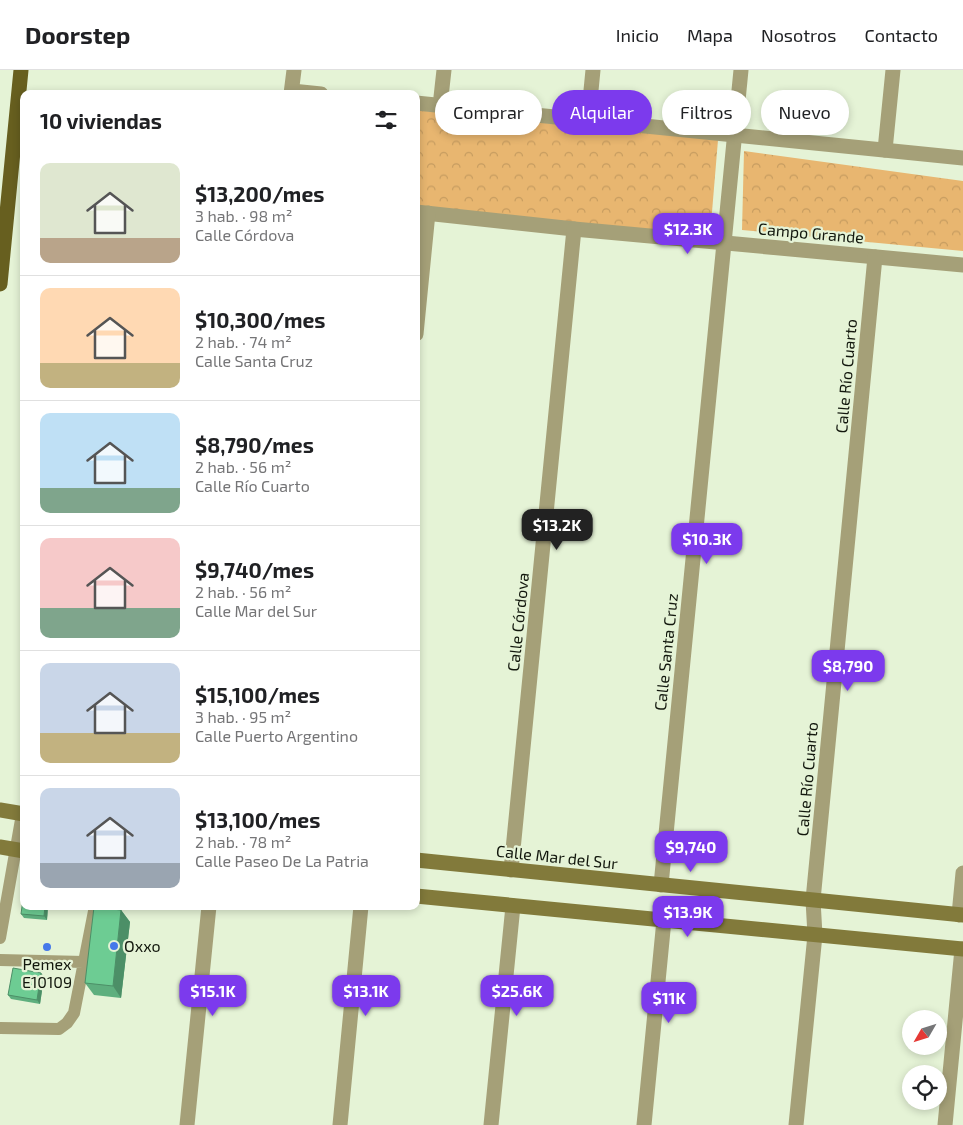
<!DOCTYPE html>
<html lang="es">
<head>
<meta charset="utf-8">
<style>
  :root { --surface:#fff; --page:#f6f6f6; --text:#202124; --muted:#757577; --line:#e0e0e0; --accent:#7c3aed }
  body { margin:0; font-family:"Exo 2",sans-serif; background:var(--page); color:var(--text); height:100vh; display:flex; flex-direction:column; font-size:19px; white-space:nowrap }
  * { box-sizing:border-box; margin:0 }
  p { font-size:16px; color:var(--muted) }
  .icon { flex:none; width:28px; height:28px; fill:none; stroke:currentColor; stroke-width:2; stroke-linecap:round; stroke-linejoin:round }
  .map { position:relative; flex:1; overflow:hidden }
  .side { position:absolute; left:20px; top:20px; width:400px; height:820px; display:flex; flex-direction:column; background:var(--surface); border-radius:10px; box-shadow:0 2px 8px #0003 }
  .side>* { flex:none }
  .guide { position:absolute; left:435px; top:20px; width:452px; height:45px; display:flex; gap:10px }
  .needle { width:32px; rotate:231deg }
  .tools { position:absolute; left:902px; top:940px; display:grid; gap:10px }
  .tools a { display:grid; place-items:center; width:45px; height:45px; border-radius:50%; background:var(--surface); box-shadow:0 2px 8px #0003; font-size:25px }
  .price { position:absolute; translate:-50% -42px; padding:0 11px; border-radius:10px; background:var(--accent); color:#fff; font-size:16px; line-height:32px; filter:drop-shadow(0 1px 2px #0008) }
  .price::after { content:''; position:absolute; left:50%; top:30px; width:15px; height:11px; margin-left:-8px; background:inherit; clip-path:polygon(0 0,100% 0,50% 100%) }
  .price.on { background:#222; color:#fff }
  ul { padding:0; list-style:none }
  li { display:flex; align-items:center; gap:15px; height:125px; padding:0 20px }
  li+li { border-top:1px solid var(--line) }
  li span { display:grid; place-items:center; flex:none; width:140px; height:100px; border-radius:10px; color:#555 }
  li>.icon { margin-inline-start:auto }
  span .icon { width:60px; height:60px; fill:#fffc; stroke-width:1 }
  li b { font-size:21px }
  h2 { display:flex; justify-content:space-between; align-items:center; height:60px; padding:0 20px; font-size:21px }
  .tag { padding:0 18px; border-radius:22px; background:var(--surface); box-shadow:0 2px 8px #0003; font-size:18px; line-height:45px }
  .tag.on { background:var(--accent); color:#fff }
  header { display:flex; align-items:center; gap:30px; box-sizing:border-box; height:70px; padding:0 25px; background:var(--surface); border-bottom:1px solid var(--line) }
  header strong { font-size:24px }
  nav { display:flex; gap:28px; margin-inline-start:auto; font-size:18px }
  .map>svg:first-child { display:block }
  .park { fill:url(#park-crowns) }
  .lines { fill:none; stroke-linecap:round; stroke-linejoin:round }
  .lane { stroke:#a5a078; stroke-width:12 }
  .street { stroke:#a5a078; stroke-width:15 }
  .secondary { stroke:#827a3b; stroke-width:15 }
  .primary { stroke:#675f1f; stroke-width:15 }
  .wall { fill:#5eaf7e }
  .shaded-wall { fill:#4c8f67 }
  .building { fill:#6dcc93; stroke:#4c8f67 }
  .poi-dot { fill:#4578ea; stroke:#e5f3d6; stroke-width:2 }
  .labels { text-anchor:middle; stroke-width:4.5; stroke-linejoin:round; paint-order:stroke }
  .street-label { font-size:16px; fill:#12170d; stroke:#e5f3d6 }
  .poi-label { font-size:16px; fill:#12170d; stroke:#e5f3d6; text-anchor:start }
</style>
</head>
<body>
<header>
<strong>Doorstep</strong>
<nav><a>Inicio</a><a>Mapa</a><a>Nosotros</a><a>Contacto</a></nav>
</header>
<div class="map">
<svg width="963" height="1055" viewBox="0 0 963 1055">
  <defs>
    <pattern id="park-crowns" width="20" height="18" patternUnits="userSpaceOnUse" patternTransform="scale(1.25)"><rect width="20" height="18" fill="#e8b670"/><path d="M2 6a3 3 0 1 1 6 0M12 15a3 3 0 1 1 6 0" fill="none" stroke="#c69c60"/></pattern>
  </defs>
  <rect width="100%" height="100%" fill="#e5f3d6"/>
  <g class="park">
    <polygon points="416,40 718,70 710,166 416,137"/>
    <polygon points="744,81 963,111 963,181 742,160"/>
  </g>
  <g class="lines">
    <g class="lane">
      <polyline points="0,868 22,744"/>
      <polyline points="0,890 84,892 74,943 67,953 59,959 0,958"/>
      <polyline points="84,892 95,836"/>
    </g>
    <g class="street">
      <polyline points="292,21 321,24"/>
      <polyline points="291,24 294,0"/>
      <polyline points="416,33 963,88"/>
      <polyline points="440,36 444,0"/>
      <polyline points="588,51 593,0"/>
      <polyline points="885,80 893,0"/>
      <polyline points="416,142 574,159 963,195"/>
      <polyline points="416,264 428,143"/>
      <polyline points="511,800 574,159"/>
      <polyline points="661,815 741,0"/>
      <polyline points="959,845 963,803"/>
      <polyline points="187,1055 209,836"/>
      <polyline points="340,1055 361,836"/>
      <polyline points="491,1055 513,836"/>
      <polyline points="644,1055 664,850"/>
      <polyline points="796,1055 815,865 813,830 875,187"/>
      <polyline points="945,1055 962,879"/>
    </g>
    <g class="secondary">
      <polyline points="0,740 24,744"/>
      <polyline points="0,777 24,781"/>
      <polyline points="416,790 963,845"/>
      <polyline points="416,826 963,879"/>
    </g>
    <polyline class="primary" points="0,214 21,0"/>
  </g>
  <g class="wall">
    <polygon points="48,836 47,850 24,848 21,844"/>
    <polygon points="121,840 130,852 121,928 94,925 85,913"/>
    <polygon points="41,903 44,907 40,934 11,929 8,925"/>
  </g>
  <g class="shaded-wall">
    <polygon points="45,836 48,836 47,850 44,846"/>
    <polygon points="121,840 130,852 121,928 113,916"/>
    <polygon points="41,903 44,907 40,934 37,930"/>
  </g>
  <g class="building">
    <polygon points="24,822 24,836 45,836 44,846 21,844"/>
    <polygon points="94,837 121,840 113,916 85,913"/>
    <polygon points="13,898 41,903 37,930 8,925"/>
  </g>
  <g class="poi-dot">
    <circle cx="114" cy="876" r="5"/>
    <circle cx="47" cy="877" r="5"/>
  </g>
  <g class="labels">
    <g class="street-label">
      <text transform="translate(811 163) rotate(5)" y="6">Campo Grande</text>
      <text transform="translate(846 306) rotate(-85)" y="6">Calle Río Cuarto</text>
      <text transform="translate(518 552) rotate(-84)" y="6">Calle Córdova</text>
      <text transform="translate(666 582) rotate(-84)" y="6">Calle Santa Cruz</text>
      <text transform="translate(807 709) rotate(-85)" y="6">Calle Río Cuarto</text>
      <text transform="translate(557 787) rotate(6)" y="6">Calle Mar del Sur</text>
    </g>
    <g class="poi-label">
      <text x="124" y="882">Oxxo</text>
      <text x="47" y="900" text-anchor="middle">Pemex<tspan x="47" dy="18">E10109</tspan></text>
    </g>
  </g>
</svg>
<div class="tools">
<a><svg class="needle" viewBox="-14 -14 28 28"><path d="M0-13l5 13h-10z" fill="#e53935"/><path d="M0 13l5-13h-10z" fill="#757577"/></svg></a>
<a><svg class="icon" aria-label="locate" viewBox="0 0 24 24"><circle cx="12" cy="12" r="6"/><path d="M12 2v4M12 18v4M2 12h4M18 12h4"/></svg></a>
</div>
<b class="price" style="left:688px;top:185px">$12.3K</b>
<b class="price on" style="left:557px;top:481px">$13.2K</b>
<b class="price" style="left:707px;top:495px">$10.3K</b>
<b class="price" style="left:848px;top:622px">$8,790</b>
<b class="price" style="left:691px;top:803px">$9,740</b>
<b class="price" style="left:688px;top:868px">$13.9K</b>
<b class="price" style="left:213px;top:947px">$15.1K</b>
<b class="price" style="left:366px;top:947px">$13.1K</b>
<b class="price" style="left:517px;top:947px">$25.6K</b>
<b class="price" style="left:669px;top:954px">$11K</b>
<div class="guide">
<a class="tag">Comprar</a>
<a class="tag on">Alquilar</a>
<a class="tag">Filtros</a>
<a class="tag">Nuevo</a>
</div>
<section class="side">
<h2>10 viviendas<svg class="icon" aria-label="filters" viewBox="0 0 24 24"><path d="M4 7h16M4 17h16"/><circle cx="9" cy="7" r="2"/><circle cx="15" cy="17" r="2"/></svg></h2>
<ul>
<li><span style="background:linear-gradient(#dfe7d0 75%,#b9a48a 0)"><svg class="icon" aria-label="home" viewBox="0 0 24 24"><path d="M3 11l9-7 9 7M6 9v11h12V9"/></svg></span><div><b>$13,200/mes</b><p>3 hab. · 98 m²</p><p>Calle Córdova</p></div></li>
<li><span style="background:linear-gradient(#ffd9b3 75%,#c2b280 0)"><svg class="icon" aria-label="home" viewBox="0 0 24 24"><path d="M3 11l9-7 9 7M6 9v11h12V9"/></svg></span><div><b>$10,300/mes</b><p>2 hab. · 74 m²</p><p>Calle Santa Cruz</p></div></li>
<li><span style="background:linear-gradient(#bfe0f5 75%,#7fa58c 0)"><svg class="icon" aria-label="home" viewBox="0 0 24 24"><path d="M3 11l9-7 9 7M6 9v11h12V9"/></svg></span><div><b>$8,790/mes</b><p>2 hab. · 56 m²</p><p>Calle Río Cuarto</p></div></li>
<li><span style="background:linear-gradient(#f6c9c9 70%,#7fa58c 0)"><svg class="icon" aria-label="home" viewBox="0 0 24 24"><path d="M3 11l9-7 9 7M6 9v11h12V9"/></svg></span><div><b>$9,740/mes</b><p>2 hab. · 56 m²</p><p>Calle Mar del Sur</p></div></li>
<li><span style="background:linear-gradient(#c9d6e8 70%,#c2b280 0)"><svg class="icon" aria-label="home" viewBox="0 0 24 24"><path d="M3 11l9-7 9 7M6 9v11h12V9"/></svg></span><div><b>$15,100/mes</b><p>3 hab. · 95 m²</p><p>Calle Puerto Argentino</p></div></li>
<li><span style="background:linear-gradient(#c9d6e8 75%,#9aa5b1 0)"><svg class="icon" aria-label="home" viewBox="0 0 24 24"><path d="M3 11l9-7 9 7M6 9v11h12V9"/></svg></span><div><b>$13,100/mes</b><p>2 hab. · 78 m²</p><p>Calle Paseo De La Patria</p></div></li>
</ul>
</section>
</div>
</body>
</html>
